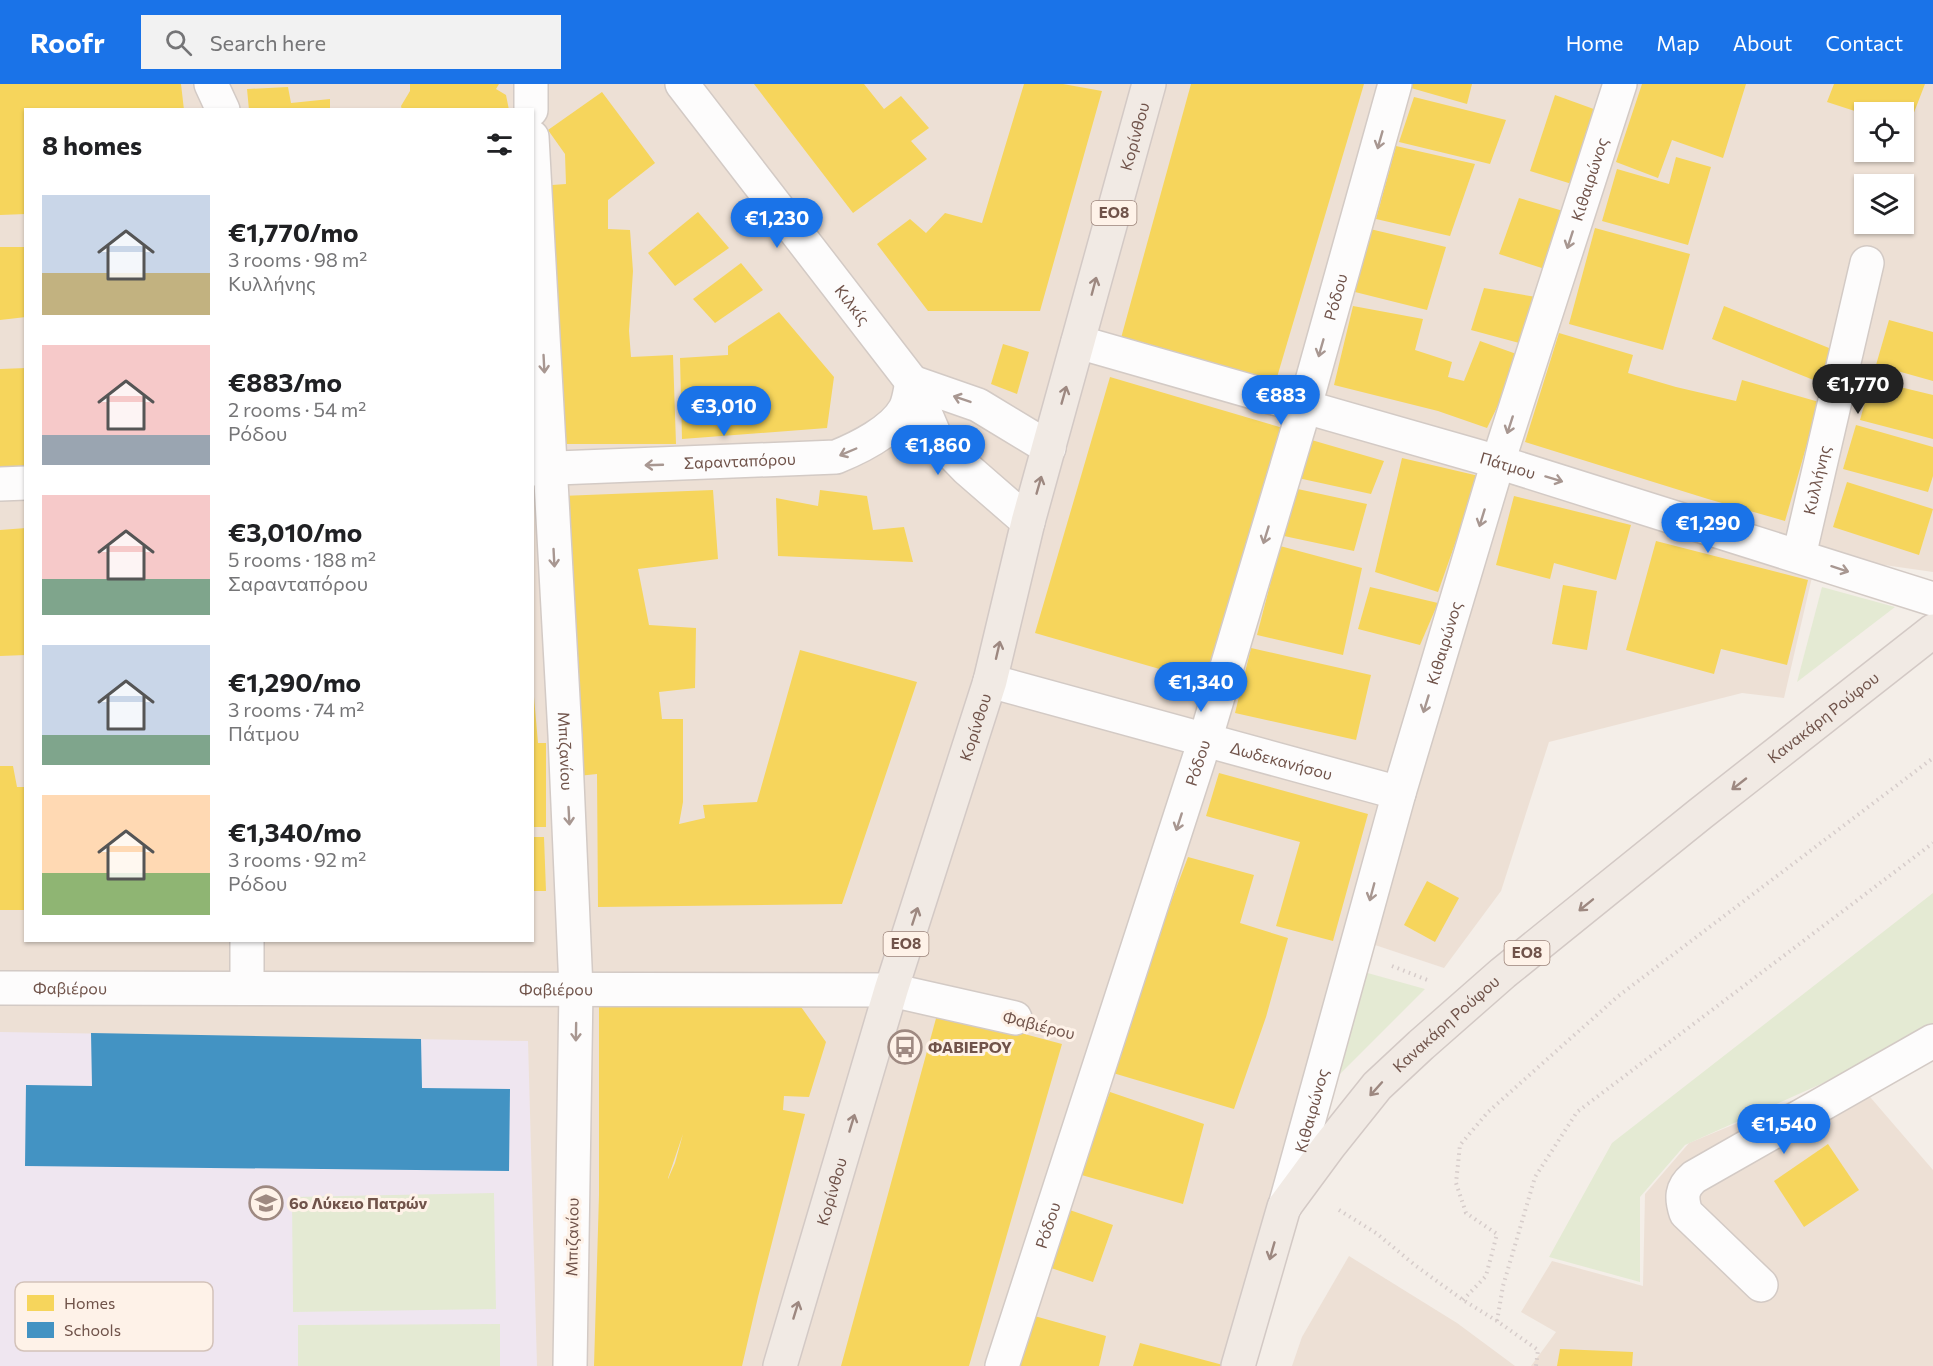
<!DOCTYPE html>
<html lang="en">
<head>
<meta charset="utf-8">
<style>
  :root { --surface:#fff; --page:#f2f2f2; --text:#202124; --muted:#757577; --accent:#1a73e8 }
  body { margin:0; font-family:Commissioner,sans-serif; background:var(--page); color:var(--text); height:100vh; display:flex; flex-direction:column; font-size:22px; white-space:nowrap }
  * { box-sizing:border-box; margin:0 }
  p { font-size:20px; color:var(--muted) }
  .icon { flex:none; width:33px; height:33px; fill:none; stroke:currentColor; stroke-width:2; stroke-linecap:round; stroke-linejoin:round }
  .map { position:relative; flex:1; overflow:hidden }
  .panel { position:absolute; left:24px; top:24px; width:510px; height:834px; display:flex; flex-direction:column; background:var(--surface); border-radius:0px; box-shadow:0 2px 4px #0004 }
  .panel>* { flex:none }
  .controls { position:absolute; left:1854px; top:18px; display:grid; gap:12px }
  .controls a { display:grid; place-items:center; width:60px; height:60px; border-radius:0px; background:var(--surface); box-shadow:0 2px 4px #0004; font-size:30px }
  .price { position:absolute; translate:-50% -51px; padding:0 14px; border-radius:21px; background:var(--accent); color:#fff; font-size:20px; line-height:39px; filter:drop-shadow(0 2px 3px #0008) }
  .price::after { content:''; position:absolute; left:50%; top:36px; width:18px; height:14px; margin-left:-9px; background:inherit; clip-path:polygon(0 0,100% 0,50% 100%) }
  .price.selected { background:#222; color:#fff }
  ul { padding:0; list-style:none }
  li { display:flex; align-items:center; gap:18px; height:150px; padding:0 18px }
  li span { display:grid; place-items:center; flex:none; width:168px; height:120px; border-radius:0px; color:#555 }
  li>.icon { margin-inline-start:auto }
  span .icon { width:72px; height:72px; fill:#fffc; stroke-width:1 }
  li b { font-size:26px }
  h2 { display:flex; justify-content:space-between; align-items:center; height:72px; padding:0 18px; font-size:26px }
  header { display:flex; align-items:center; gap:36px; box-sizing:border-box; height:84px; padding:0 30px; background:var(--accent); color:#fff }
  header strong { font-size:28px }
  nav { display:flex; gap:33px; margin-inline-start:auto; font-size:21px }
  .search { width:420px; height:54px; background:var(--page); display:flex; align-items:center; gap:15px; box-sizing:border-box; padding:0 21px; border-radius:0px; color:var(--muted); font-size:22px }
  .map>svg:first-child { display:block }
  .residential { fill:#ede0d5; fill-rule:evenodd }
  .education { fill:#efe6f0 }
  .green { fill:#e4ead3 }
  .homes { fill:#f6d55c; fill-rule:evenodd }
  .schools { fill:#4393c3 }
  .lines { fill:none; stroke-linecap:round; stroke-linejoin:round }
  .minor-casing { stroke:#d3cac5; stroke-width:36 }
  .major-casing { stroke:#d3c9c5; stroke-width:36 }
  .path { stroke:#d6ccca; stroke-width:4; stroke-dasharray:1.5 4.5; stroke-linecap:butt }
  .minor { stroke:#fdfcfc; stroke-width:33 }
  .major { stroke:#f1eae4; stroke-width:33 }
  .oneway { stroke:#a89791 }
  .oneway2 { stroke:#9d8880 }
  .labels { text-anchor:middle; stroke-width:6; stroke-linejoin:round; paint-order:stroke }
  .shield { fill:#fef2e8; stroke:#9b8379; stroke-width:1.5 }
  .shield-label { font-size:15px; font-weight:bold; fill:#70534a }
  .street-label { font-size:16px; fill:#70534a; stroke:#fef2e8 }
  .poi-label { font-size:16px; font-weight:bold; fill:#70534a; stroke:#fef2e8; text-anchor:start }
  .key { fill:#fef2e8; stroke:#d3c2b9; stroke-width:1.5 }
  .key-label { font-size:16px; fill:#70534a }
</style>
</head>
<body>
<header>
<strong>Roofr</strong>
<div class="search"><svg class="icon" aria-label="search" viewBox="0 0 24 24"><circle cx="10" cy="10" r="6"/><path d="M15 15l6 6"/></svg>Search here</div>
<nav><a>Home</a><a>Map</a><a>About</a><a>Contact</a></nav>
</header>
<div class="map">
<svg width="1933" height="1282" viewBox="0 0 1933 1282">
  <rect width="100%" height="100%" fill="#f4eee8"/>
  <g class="residential">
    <path d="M0,0H1933V488L1877,480L1819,463L1784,614L1742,609L1549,658L1501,807L1444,884L1348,852L1225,1282H0ZM26,26H532V856H26ZM1864,28H1904V68H1864ZM1864,100H1904V140H1864Z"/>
    <polygon points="1852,992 1933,1086 1933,1282 1531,1282 1556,1248 1521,1228 1552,1177 1643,1202 1645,1110 1689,1059"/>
    <polygon points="1349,1172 1457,1239 1515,1282 1292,1282 1302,1253"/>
  </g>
  <polygon class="education" points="0,948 528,957 537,1282 0,1282"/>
  <g class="green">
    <polygon points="1822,503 1895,523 1797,598"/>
    <polygon points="1933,809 1933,940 1870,978 1685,1061 1640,1113 1640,1198 1549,1173 1612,1059"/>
    <polygon points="1364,888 1425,905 1337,993"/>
    <polygon points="494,1109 496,1225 293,1228 292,1113"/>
    <polygon points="500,1240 500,1282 298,1282 298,1241"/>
  </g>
  <g class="homes">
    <polygon points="0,0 181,0 184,26 26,26 26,130 0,131"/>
    <polygon points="410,0 499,0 496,5 506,11 509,26 402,26 401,22 410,7"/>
    <polygon points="754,0 864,0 884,25 901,12 929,44 911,57 927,75 853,129"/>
    <polygon points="1024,0 1063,0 1102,7 1040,227 928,227 877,160 910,135 926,149 945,129 982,139"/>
    <polygon points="1191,0 1364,0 1275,300 1121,254"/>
    <polygon points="1412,0 1472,0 1467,20 1411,4"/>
    <polygon points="1642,0 1746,0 1723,74 1672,56 1658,94 1616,78"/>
    <polygon points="1834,0 1925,0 1908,44 1904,43 1904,28 1864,28 1864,30 1827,18"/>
    <polygon points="288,3 291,19 330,15 330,26 249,26 247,5"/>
    <polygon points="602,8 655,79 608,116 608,145 630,146 633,187 629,247 631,273 673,271 676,360 559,360 552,101 566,100 565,70 548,46"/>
    <polygon points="1555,11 1602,28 1575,101 1530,87"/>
    <polygon points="1414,13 1506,36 1490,80 1399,58"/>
    <polygon points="1396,62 1475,80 1450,152 1376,135"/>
    <polygon points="1676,73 1711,83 1688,161 1602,137 1617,85 1669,100"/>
    <polygon points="1519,114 1570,129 1548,186 1499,170"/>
    <polygon points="698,128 729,164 675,202 648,169"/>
    <polygon points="1595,144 1690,170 1663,266 1569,240"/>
    <polygon points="1370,145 1446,163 1427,226 1355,208"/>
    <polygon points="0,163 26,163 26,233 0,236"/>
    <polygon points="741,179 763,206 715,239 693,215"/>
    <polygon points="1484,204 1542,214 1523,260 1471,246"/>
    <polygon points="1353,222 1423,235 1415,266 1452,278 1448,293 1464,297 1480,257 1522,272 1487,344 1438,327 1334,301"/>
    <polygon points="1724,222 1834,266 1821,299 1712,255"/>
    <polygon points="779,228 834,293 827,344 682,355 680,274 728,271 728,262"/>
    <polygon points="1889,236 1933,248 1933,297 1876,281"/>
    <polygon points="1559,249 1633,271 1628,289 1676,303 1736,317 1742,296 1819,318 1785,437 1708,415 1525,358"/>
    <polygon points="1003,260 1029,268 1017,310 991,300"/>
    <polygon points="26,284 26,382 0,383 0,285"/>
    <polygon points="1110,293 1283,344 1208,599 1035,549"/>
    <polygon points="1871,296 1933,311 1933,355 1860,336"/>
    <polygon points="1856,341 1933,363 1933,392 1928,408 1843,385"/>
    <polygon points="1308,355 1384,377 1371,410 1298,394"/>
    <polygon points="1402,374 1479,392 1438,508 1375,488"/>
    <polygon points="1847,398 1933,425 1919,471 1833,443"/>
    <polygon points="1293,404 1367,420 1354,467 1284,452"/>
    <polygon points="713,406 718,475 638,485 649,541 696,544 695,604 659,608 662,635 683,635 683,718 679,740 705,734 703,721 757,718 800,566 917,598 842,820 598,823 597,690 578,692 561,412"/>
    <polygon points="820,406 867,412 873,446 904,443 913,478 778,472 776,414 818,422"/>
    <polygon points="1514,412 1631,441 1616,496 1554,479 1550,495 1496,481"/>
    <polygon points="26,444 26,571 0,572 0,446"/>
    <polygon points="1656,457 1808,496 1787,581 1721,565 1714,590 1626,566"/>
    <polygon points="1280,462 1362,484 1343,571 1257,551"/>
    <polygon points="1563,501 1597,507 1587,566 1552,560"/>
    <polygon points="1370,503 1438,519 1420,561 1358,545"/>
    <polygon points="1251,564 1371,591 1356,656 1235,629"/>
    <polygon points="532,613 534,613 538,659 546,659 546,743 532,743"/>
    <polygon points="0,682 13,682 17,703 26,703 26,826 0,826"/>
    <polygon points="1219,689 1368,730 1333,857 1276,842 1300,758 1206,732"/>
    <polygon points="532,753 544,753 546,807 532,807"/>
    <polygon points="1188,773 1254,791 1240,839 1288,854 1266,933 1234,1025 1113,989 1139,902"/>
    <polygon points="1427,797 1459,814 1435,858 1404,841"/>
    <path d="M599,918L799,920L826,958L809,1013L784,1012L783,1026L805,1030L758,1213L742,1282H594L599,1111ZM683,1050L675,1079L668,1095V1094Z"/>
    <polygon points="938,927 1062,960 969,1282 841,1282"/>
    <polygon points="1110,1008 1204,1040 1183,1120 1078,1090"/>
    <polygon points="1828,1060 1859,1106 1804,1143 1774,1097"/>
    <polygon points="1064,1124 1113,1141 1093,1198 1048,1183"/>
    <polygon points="1031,1231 1106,1252 1099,1282 1014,1282"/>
    <polygon points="1140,1259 1223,1281 1223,1282 1133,1282"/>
    <polygon points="1560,1265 1633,1268 1632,1282 1557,1282"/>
  </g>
  <polygon class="schools" points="91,949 421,955 422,1004 510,1005 509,1087 25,1082 26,1001 92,1002"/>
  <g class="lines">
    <defs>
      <g id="minor">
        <polyline points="211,0 223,26"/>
        <path id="s1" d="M682,0L912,298L935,352L967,385L1028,438"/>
        <polyline points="531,26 531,0"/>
        <path id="s2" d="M532,53L565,651L576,905L570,1282"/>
        <path id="s3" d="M1078,258L1498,378L1933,515"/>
        <polyline points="912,298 978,321 1049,364"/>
        <path id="s4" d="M532,385L836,373C858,364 893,347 905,325C909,318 910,307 912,298"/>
        <polyline points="0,400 26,399"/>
        <path id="s5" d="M1799,472L1867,179"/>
        <path id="s6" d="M990,597L1399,709"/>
        <polyline points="247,856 247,904"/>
        <path id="s7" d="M0,904L891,906L1015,934"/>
        <path id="s8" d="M1285,1122L1399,709L1498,378L1620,0"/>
        <path d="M1761,1201L1686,1129C1681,1114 1681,1104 1694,1093L1933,957"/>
        <path id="s9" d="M1002,1282L1205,656L1305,322L1395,0"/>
      </g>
      <g id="major">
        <path id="s10" d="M780,1282L891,906L990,597L1028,438L1149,0"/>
        <path id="s11" d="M1238,1282L1284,1123L1329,1062L1377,1002L1421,961L1503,889L1700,730L1933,547"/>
      </g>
    </defs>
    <use href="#minor" class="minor-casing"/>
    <use href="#major" class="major-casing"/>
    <g class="path">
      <polyline points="1392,882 1430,897"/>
      <polyline points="1339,1126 1376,1149 1416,1182 1463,1216 1497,1237 1538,1266 1536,1282"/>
      <polyline points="1463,1216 1486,1192 1497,1150 1466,1129 1456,1099 1460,1061 1488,1028 1617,913 1933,674"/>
      <polyline points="1497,1237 1503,1202 1535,1093 1577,1028 1933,759"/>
    </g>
    <use href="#minor" class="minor"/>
    <use href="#major" class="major"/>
  </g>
  <defs><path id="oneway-shaft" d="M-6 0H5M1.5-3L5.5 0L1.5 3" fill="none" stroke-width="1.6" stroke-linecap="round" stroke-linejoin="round" transform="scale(1.5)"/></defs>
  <g class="oneway">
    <use href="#oneway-shaft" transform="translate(1380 56) rotate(106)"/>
    <use href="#oneway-shaft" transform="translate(1570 156) rotate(108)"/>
    <use href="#oneway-shaft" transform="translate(1321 264) rotate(106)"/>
    <use href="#oneway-shaft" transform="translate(544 280) rotate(87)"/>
    <use href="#oneway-shaft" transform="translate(962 315) rotate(-161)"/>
    <use href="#oneway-shaft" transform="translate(1510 341) rotate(108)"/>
    <use href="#oneway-shaft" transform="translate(848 368) rotate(157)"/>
    <use href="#oneway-shaft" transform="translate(654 381) rotate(178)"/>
    <use href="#oneway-shaft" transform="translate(1554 395) rotate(17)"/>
    <use href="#oneway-shaft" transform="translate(1482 434) rotate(107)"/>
    <use href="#oneway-shaft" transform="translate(1266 451) rotate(107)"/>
    <use href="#oneway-shaft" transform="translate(554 474) rotate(87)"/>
    <use href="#oneway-shaft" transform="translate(1840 485) rotate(18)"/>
    <use href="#oneway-shaft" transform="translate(1426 620) rotate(107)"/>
    <use href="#oneway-shaft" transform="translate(569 732) rotate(87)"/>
    <use href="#oneway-shaft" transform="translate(1179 738) rotate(108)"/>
    <use href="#oneway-shaft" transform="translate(1372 808) rotate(105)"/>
    <use href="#oneway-shaft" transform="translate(576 948) rotate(91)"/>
  </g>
  <g class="oneway2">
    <use href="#oneway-shaft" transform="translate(1094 202) rotate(-75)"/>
    <use href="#oneway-shaft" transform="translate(1064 311) rotate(-74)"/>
    <use href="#oneway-shaft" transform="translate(1039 401) rotate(-74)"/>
    <use href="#oneway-shaft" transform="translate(998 566) rotate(-77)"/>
    <use href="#oneway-shaft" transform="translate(1739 700) rotate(142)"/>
    <use href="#oneway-shaft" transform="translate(1586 821) rotate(141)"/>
    <use href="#oneway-shaft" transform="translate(915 832) rotate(-72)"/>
    <use href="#oneway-shaft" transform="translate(1376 1005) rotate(132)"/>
    <use href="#oneway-shaft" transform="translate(852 1039) rotate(-73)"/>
    <use href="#oneway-shaft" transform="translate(1272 1167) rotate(106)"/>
    <use href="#oneway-shaft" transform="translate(796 1226) rotate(-73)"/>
  </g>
  <defs>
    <symbol id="bus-ring" viewBox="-11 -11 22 22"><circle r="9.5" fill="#fef2e8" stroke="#9e8981" stroke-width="1.5"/><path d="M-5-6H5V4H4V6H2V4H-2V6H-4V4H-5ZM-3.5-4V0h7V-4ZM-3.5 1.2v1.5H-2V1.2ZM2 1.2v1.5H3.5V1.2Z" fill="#9e8981"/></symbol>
    <symbol id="school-ring" viewBox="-11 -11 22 22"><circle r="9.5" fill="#fef2e8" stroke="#9e8981" stroke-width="1.5"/><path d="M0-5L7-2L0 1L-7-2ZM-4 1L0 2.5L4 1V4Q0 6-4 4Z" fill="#9e8981"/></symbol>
  </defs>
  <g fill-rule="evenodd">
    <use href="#bus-ring" x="886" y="944" width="38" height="38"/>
    <use href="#school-ring" x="247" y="1100" width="38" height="38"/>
  </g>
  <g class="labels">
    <g class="shield">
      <rect x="1091.5" y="117" width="45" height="24" rx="4.5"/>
      <rect x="883.5" y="848" width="45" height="24" rx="4.5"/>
      <rect x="1504.5" y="857" width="45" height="24" rx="4.5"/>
    </g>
    <g class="shield-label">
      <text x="1114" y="134">ΕΟ8</text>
      <text x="906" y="865">ΕΟ8</text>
      <text x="1527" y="874">ΕΟ8</text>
    </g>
    <g class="street-label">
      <text dy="6" stroke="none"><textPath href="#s10" startOffset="1280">Κορίνθου</textPath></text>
      <text dy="6" stroke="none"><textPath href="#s8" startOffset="1071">Κιθαιρώνος</textPath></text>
      <text dy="6" stroke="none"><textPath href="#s9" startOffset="1120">Ρόδου</textPath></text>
      <text dy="6" stroke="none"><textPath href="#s1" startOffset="279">Κιλκίς</textPath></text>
      <text dy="6" stroke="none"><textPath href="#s4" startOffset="208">Σαρανταπόρου</textPath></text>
      <text dy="6" stroke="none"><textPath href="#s3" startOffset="447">Πάτμου</textPath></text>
      <text dy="6" stroke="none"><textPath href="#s5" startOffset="78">Κυλλήνης</textPath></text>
      <text dy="6" stroke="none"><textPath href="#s8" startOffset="585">Κιθαιρώνος</textPath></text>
      <text dy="6" stroke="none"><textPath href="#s11" startOffset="897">Κανακάρη Ρούφου</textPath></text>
      <text dy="6" stroke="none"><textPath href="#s10" startOffset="668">Κορίνθου</textPath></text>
      <text dy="6" stroke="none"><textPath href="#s2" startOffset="615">Μπιζανίου</textPath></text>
      <text dy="6" stroke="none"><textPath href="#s6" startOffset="302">Δωδεκανήσου</textPath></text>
      <text dy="6" stroke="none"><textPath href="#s9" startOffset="634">Ρόδου</textPath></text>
      <text dy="6" stroke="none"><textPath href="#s7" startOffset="70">Φαβιέρου</textPath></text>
      <text dy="6" stroke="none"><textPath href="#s7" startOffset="556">Φαβιέρου</textPath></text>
      <text dy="6" stroke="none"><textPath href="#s11" startOffset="411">Κανακάρη Ρούφου</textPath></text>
      <text transform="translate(1039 941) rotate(14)" y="6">Φαβιέρου</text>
      <text dy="6" stroke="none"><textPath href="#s8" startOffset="99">Κιθαιρώνος</textPath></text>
      <text dy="6" stroke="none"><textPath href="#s10" startOffset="182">Κορίνθου</textPath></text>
      <text dy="6" stroke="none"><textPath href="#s9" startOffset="148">Ρόδου</textPath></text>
      <text transform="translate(572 1153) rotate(-89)" y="6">Μπιζανίου</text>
    </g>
    <g class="poi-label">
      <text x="928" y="969">ΦΑΒΙΕΡΟΥ</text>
      <text x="289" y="1125">6ο Λύκειο Πατρών</text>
    </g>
  </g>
  <rect x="15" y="1198" width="198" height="69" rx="9" class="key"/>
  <rect x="27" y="1211" width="27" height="16" fill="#f6d55c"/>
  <rect x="27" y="1238" width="27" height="16" fill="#4393c3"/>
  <g class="key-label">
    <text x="64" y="1225">Homes</text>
    <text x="64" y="1252">Schools</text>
  </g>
</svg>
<div class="controls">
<a><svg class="icon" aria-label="locate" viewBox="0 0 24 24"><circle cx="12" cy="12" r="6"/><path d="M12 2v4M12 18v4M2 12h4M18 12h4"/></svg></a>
<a><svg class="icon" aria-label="layers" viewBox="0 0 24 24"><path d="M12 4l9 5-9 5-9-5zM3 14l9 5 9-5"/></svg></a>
</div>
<b class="price" style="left:777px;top:165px">€1,230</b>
<b class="price selected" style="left:1858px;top:331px">€1,770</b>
<b class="price" style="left:1281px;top:342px">€883</b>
<b class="price" style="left:724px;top:353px">€3,010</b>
<b class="price" style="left:938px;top:392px">€1,860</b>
<b class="price" style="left:1708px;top:470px">€1,290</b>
<b class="price" style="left:1201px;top:629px">€1,340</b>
<b class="price" style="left:1784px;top:1071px">€1,540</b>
<section class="panel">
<h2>8 homes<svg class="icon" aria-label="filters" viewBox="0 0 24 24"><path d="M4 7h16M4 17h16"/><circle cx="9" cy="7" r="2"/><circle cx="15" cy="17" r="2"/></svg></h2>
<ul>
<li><span style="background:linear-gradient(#c9d6e8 65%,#c2b280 0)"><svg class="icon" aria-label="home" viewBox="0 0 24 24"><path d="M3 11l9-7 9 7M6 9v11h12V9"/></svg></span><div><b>€1,770/mo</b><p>3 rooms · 98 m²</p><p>Κυλλήνης</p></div></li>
<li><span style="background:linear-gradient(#f6c9c9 75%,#9aa5b1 0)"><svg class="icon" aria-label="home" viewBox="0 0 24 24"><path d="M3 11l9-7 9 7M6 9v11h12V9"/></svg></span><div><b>€883/mo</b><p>2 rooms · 54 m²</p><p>Ρόδου</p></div></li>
<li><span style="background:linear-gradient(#f6c9c9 70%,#7fa58c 0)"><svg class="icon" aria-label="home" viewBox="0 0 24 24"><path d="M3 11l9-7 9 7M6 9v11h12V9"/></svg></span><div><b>€3,010/mo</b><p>5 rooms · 188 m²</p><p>Σαρανταπόρου</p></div></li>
<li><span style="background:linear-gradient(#c9d6e8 75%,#7fa58c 0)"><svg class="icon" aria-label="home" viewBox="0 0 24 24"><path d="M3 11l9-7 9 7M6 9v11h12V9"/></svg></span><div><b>€1,290/mo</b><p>3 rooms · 74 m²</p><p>Πάτμου</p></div></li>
<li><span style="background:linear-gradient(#ffd9b3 65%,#8fb573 0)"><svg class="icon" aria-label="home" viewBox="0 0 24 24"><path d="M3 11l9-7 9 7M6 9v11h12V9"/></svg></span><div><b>€1,340/mo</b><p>3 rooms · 92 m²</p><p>Ρόδου</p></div></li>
</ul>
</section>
</div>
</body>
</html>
